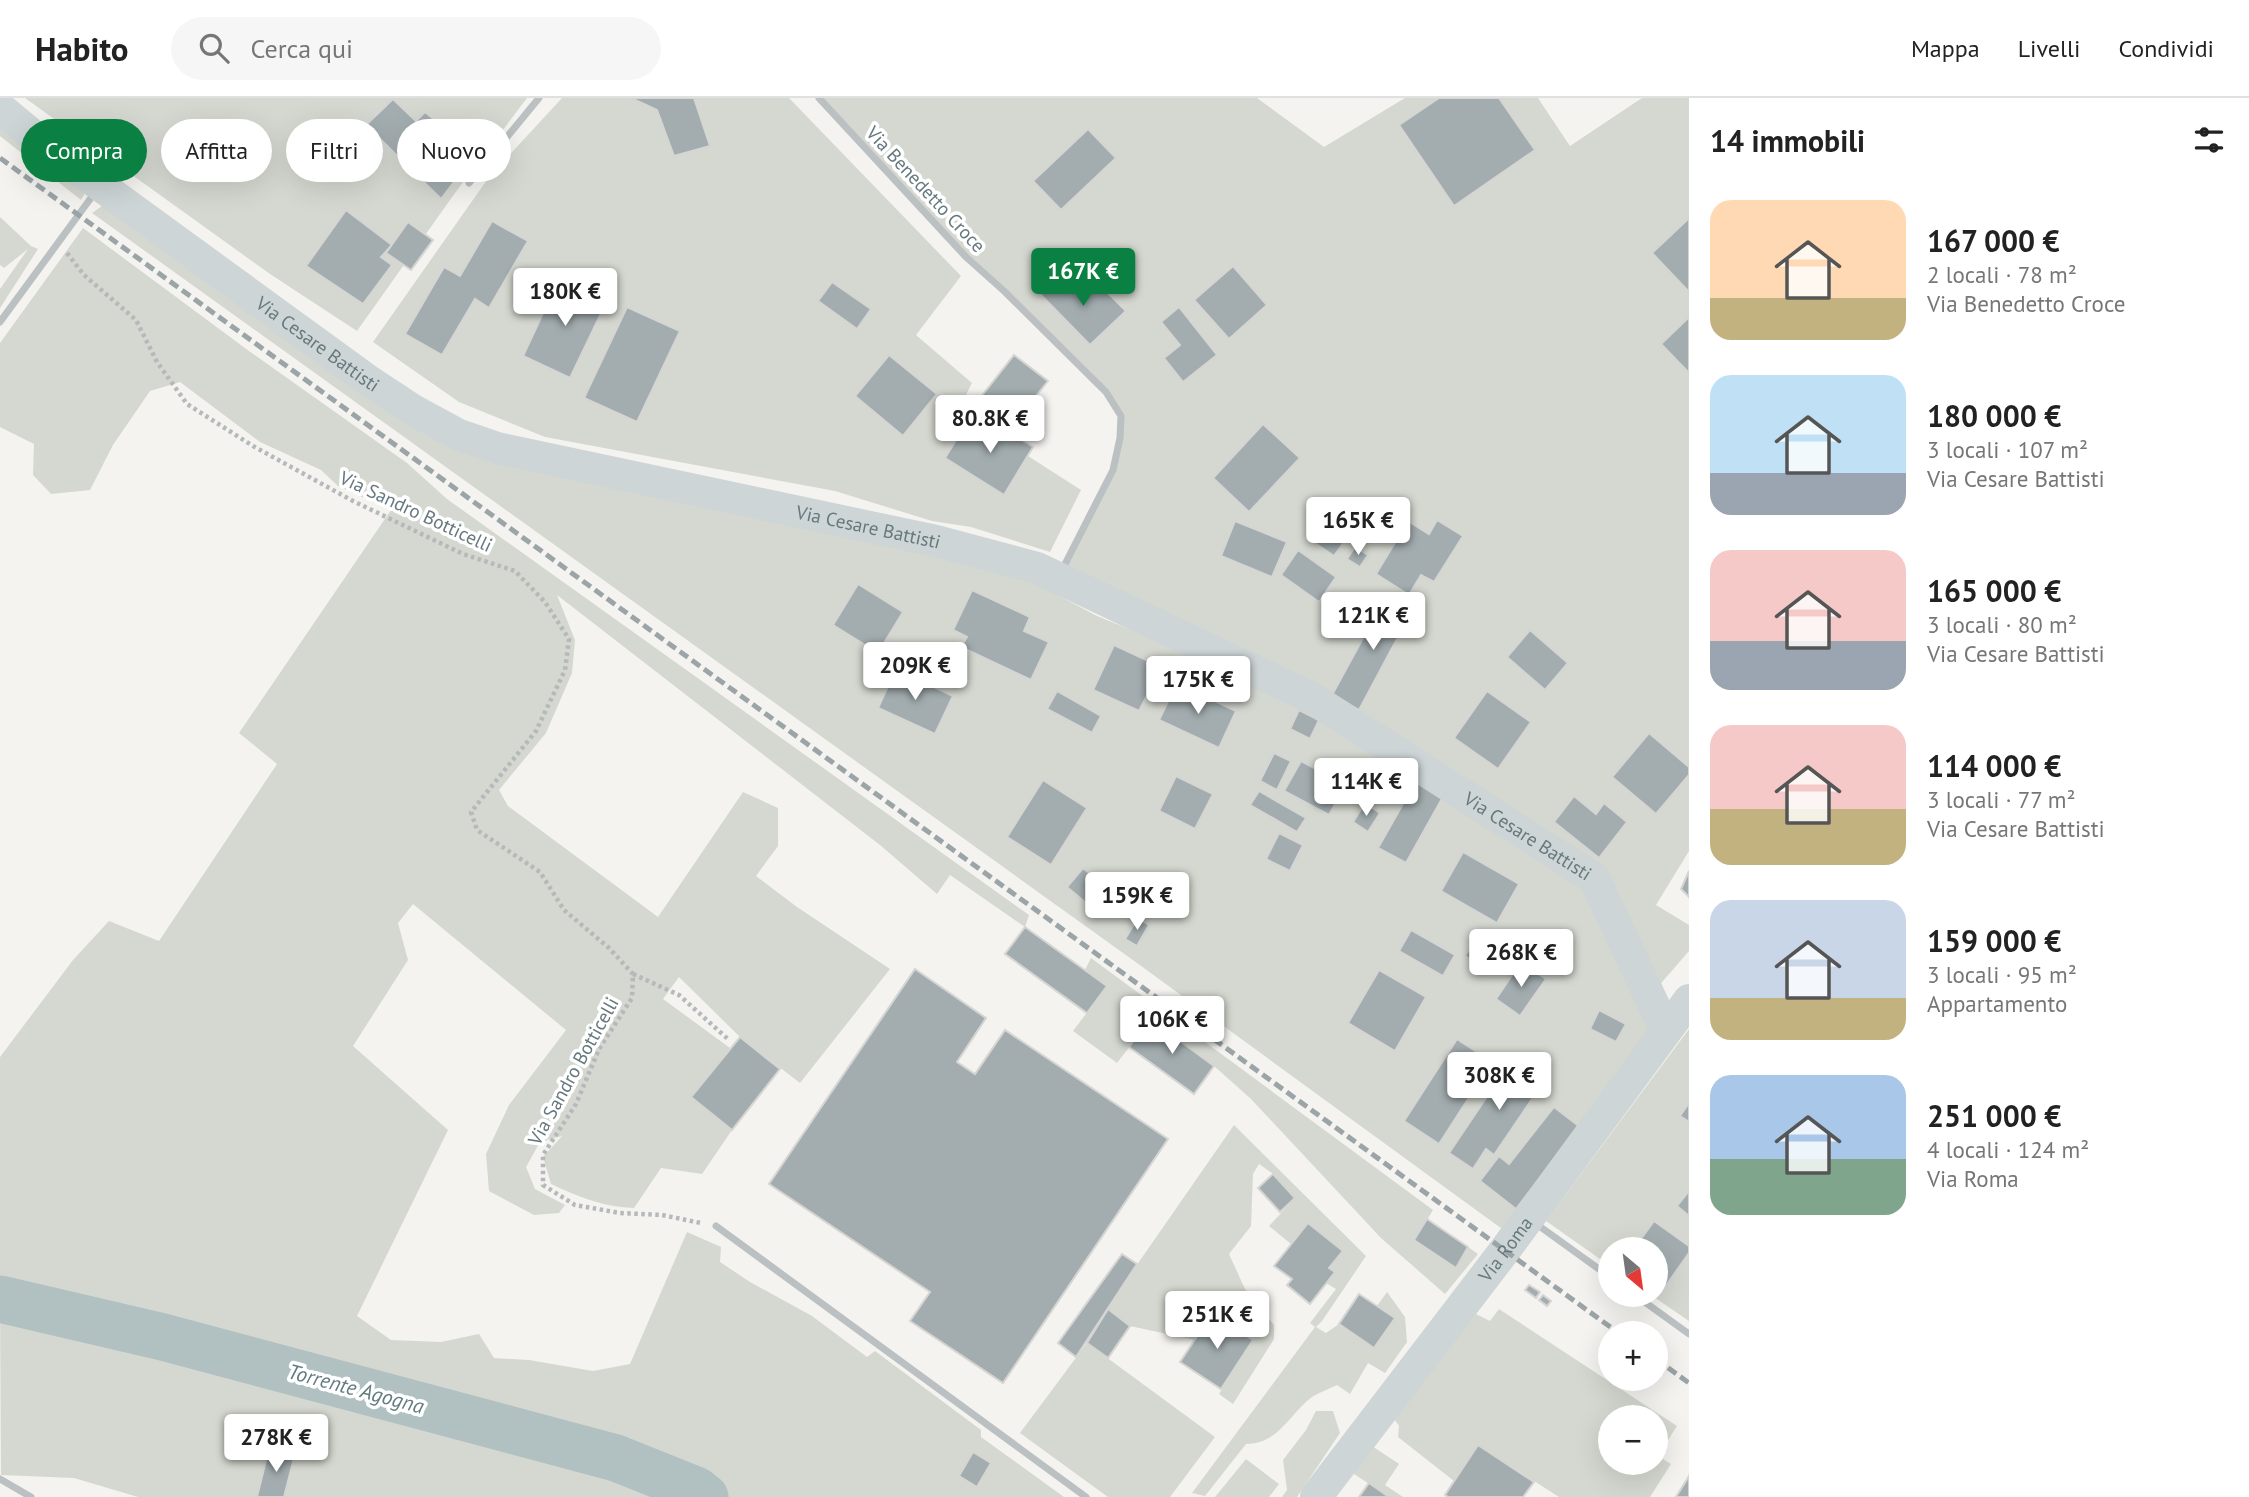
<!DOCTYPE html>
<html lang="it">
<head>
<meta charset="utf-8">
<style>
  :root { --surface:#fff; --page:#f6f6f6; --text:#222; --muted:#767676; --line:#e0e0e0; --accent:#0b8043 }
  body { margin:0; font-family:"PT Sans",sans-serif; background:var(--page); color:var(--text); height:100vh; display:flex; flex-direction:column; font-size:26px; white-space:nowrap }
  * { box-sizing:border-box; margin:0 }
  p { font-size:23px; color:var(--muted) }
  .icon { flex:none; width:38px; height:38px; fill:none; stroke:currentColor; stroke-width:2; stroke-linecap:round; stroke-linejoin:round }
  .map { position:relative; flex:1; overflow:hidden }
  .details { display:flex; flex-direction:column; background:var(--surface); width:560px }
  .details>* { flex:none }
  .banner { position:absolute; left:21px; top:21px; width:665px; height:63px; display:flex; gap:14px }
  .needle { width:46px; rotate:151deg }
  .fabs { position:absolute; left:1598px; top:1139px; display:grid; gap:14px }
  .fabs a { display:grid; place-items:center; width:70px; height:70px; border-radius:50%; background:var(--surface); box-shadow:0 7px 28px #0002; font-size:35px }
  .price { position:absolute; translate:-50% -60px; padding:0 16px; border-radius:7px; background:#fff; color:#222; font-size:23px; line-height:46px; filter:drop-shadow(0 2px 4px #0008) }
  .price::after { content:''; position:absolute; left:50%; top:42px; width:21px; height:16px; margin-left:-10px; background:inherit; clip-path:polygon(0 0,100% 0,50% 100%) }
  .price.on { background:var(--accent); color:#fff }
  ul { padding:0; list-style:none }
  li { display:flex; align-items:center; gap:21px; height:175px; padding:0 21px }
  li span { display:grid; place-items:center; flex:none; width:196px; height:140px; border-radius:21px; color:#555 }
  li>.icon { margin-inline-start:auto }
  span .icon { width:84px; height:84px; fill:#fffc; stroke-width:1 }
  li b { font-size:30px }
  h2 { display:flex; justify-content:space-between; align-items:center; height:84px; padding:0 21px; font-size:30px }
  .pill { padding:0 24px; border-radius:32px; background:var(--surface); box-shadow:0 7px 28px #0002; font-size:24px; line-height:63px }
  .pill.on { background:var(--accent); color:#fff }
  header { display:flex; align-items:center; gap:42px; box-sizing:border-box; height:98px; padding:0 35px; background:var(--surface); border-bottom:2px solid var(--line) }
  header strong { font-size:33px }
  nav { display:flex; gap:38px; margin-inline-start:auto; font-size:24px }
  .search { width:490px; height:63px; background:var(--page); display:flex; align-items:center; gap:18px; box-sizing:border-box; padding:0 24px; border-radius:38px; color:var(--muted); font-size:26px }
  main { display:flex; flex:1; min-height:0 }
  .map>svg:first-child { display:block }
  .green { fill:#d5d8d0; fill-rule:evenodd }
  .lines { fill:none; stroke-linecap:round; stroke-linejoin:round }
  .river { stroke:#b1c1c2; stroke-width:47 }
  .building { fill:#a3adaf; stroke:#d5d5d3; stroke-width:2 }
  .path { stroke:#b5b9ba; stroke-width:4.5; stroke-dasharray:3.5 3.5; stroke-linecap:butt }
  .street { stroke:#bbc0c2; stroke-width:7 }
  .secondary { stroke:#ced5d6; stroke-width:32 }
  .rail { stroke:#9ba4a6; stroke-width:5; stroke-dasharray:10 5; stroke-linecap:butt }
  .labels { text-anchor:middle; stroke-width:7; stroke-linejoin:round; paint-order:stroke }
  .street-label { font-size:19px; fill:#66797f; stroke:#fff }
  .water-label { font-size:21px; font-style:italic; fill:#627b7c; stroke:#fff }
</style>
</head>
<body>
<header>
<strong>Habito</strong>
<div class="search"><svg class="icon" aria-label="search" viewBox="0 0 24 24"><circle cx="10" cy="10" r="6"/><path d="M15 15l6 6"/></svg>Cerca qui</div>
<nav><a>Mappa</a><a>Livelli</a><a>Condividi</a></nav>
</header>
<main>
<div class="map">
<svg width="1689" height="1399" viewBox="0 0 1689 1399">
  <rect width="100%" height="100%" fill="#f4f3f0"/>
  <g class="green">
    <polygon points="25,0 527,0 455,95 357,233 270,176"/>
    <polygon points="562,0 789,0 961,178 916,237 972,285 957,314 969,321 945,360 1003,397 1028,358 1081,392 1050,454 971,429 932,423 835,393 545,339 459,304 373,244 489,79"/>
    <polygon points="819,0 1257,0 1324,49 1405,0 1538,0 1570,48 1642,0 1689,0 1689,120 1652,155 1689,194 1689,753 1656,807 1689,827 1689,853 1650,898 1594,779 1311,599 1058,480 1113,372 1121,318 1106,294 966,159"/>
    <polygon points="0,23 88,90 81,102 0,38"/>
    <polygon points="106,105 363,293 748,410 1031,483 1097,518 1161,544 1308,609 1581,787 1656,936 1509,1136 1137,865 92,115"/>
    <polygon points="0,119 31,148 38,151 0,210 0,191 28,151 4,170 0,167"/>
    <path d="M83,130L249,253L407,365L447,401L1029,817L1025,829L950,777L937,796L880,747L557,497L575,542L572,575L546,635L499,692L508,708L658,819L743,694L778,710V748L756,778L797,809L890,871L800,985L740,939L679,879L663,901L730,950L691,999L732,1032L702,1076L661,1070L634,1110C604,1109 578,1099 551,1086L543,1059L562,1038L540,1044L526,1069L535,1091L565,1107L559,1115L534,1117L489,1093L486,1056L509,1007L566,932L413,806L398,825L408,862L353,948L448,1032L357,1218L391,1242L441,1244L479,1236L494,1260L529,1262L593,1273L630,1266L687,1134L721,1149L720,1164L750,1184L812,1218L867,1259L875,1253L981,1332V1339L1064,1399H711L697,1390L618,1357L163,1236L0,1198V959L73,862L109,823L159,843L277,666L239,635L391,412L338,388L321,372L260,344L180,284L150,293L113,347L90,392L51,396L33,377L34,346L0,329V245Z"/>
    <polygon points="1091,860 1433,1112 1414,1143 1456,1169 1468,1149 1478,1156 1445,1196 1381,1140 1251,1001 1214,968 1151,921 1117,965 1073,933 1107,888 1085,872"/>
    <polygon points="1689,931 1689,1223 1651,1197 1656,1197 1656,1152 1610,1152 1610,1168 1546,1123"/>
    <path d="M1234,1027L1366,1158L1322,1223L1316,1229L1326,1235L1339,1226L1374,1250L1395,1220L1377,1208L1387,1194L1405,1219L1407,1244L1385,1275L1368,1265L1350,1296L1337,1287C1329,1291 1320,1294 1312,1299C1290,1315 1279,1346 1246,1346L1205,1398L1192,1395L1315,1229L1310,1225L1336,1191L1326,1185L1334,1174L1329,1170L1343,1153L1308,1125L1291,1146L1269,1128L1295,1100L1273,1076L1259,1066L1253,1076L1251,1128L1229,1156L1245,1191L1274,1227V1241L1233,1306L1219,1296L1252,1242L1212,1216L1195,1242L1130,1228L1107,1210Z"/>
    <polygon points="0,1207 162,1246 615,1365 695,1399 138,1399 74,1380 1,1377"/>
    <path d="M1499,1211L1677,1328L1658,1358L1671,1366L1650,1399H1559L1478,1347L1454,1383L1398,1339L1399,1328L1392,1318L1472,1214L1490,1223ZM1610,1320H1656V1365H1610Z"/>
    <polygon points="1087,1245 1215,1339 1170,1399 1108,1399 1020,1335"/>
    <polygon points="1316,1313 1333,1313 1340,1335 1297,1399 1282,1399 1287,1392 1283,1362 1306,1332"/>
    <polygon points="1372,1348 1399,1366 1385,1387 1403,1399 1389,1399 1351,1374"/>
    <polygon points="1246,1361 1279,1386 1269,1399 1215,1399"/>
  </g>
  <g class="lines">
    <polyline class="river" points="0,1201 163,1239 616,1360 696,1392 705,1399"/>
  </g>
  <g class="building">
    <polygon points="631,0 694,0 710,48 674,58 657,12"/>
    <polygon points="1439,0 1499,0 1535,52 1454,108 1399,27"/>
    <polygon points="393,1 416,23 425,14 475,56 441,101 366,27"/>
    <polygon points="1088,31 1116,60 1061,112 1033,83"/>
    <polygon points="346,112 392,147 381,159 392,167 363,206 306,168"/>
    <polygon points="1689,120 1689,194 1652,155"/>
    <polygon points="492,123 528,143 489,210 475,201 442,257 405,236 444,169 460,178"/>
    <polygon points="408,124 433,142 411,172 386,155"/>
    <polygon points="1233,168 1267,207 1229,241 1194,202"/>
    <polygon points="1060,174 1085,200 1099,186 1126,213 1090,247 1039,195"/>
    <polygon points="559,181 607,203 570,280 523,258"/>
    <polygon points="832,184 871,211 857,231 818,203"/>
    <polygon points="627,209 680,233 637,324 584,300"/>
    <polygon points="1179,209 1217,257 1183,284 1164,260 1180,247 1161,224"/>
    <polygon points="1689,219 1689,275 1661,246"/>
    <polygon points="889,257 937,296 903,338 855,298"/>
    <polygon points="1014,257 1048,283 1024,313 1009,301 991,323 973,309"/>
    <polygon points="969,321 993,336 998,327 1033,349 1004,397 945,360"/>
    <polygon points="1263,326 1300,360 1249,414 1213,380"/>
    <polygon points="1437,422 1463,438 1434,484 1421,477 1409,497 1376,476 1408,423 1429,436"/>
    <polygon points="1235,423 1287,444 1272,479 1221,458"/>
    <polygon points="1320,427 1344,444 1334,458 1309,441"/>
    <polygon points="1355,449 1368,457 1360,469 1347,461"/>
    <polygon points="1298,452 1336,479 1319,504 1281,477"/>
    <polygon points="858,486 903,514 878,555 833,527"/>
    <polygon points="972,492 1030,519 1024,533 1049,544 1031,582 961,549 967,539 953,532"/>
    <polygon points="1387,496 1413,511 1359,612 1332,597"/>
    <polygon points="1530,532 1568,565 1545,592 1507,559"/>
    <polygon points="1114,547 1179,577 1167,599 1151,590 1139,613 1093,592"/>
    <polygon points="896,571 953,598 935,636 878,610"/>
    <polygon points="1177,585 1236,613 1219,650 1159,622"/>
    <polygon points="1057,593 1101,618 1092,635 1047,611"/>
    <polygon points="1487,593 1531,624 1498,671 1454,640"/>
    <polygon points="1299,612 1319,622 1310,641 1290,631"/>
    <polygon points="1649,635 1689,669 1689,677 1656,716 1612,679"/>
    <polygon points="1274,655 1291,663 1277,692 1260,683"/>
    <polygon points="1301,663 1325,676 1331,665 1352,676 1329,717 1284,693"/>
    <polygon points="1176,678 1213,696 1195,731 1159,713"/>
    <polygon points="1417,681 1444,697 1406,765 1378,750"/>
    <polygon points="1043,682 1087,710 1051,767 1007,739"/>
    <polygon points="1259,693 1306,720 1297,734 1250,707"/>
    <polygon points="1574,698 1596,716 1604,705 1627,724 1599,760 1554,724"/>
    <polygon points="1365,705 1380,715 1368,734 1353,724"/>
    <polygon points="1279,735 1303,747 1290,773 1266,761"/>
    <polygon points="1463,754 1519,786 1497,825 1441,793"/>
    <polygon points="1083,770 1115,797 1099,816 1067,789"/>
    <polygon points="1689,773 1689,799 1681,791"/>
    <polygon points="1138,820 1149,827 1137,848 1125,841"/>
    <polygon points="1025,829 1107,888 1087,915 1005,856"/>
    <polygon points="1411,832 1455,857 1443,878 1399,853"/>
    <polygon points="1478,837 1504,851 1491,873 1465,858"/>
    <polygon points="1521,864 1546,881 1520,918 1496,901"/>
    <polygon points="915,871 986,920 957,964 975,976 1005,932 1168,1041 1003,1285 910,1223 930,1194 769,1086"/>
    <polygon points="1379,872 1426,899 1395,953 1348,925"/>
    <polygon points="1599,912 1626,926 1616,944 1590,931"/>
    <polygon points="1150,921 1214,968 1194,996 1129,949"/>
    <polygon points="740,939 780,971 732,1032 691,999"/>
    <polygon points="1457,941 1492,964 1439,1046 1404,1023"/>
    <polygon points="1515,957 1547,979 1494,1057 1486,1051 1473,1071 1449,1055"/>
    <polygon points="1689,1005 1689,1024 1680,1018"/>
    <polygon points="1554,1009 1580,1029 1516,1111 1480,1083 1499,1058 1509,1066"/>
    <polygon points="1273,1076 1295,1100 1280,1114 1258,1090"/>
    <polygon points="1689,1093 1689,1118 1677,1108"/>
    <polygon points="1427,1121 1468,1149 1456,1170 1414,1142"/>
    <polygon points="1654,1123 1689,1148 1689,1155 1665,1189 1656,1182 1656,1152 1633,1152"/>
    <polygon points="1308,1125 1343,1153 1329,1170 1335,1174 1310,1206 1287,1187 1292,1181 1274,1168"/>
    <polygon points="1122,1156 1137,1166 1076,1259 1058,1245"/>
    <polygon points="1529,1187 1540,1194 1536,1200 1525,1192"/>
    <polygon points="1359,1196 1395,1220 1374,1250 1339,1226"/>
    <polygon points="1543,1197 1551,1203 1547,1208 1539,1202"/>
    <polygon points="1108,1211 1130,1228 1108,1260 1087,1245"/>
    <polygon points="1212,1216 1253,1242 1221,1291 1180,1264"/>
    <polygon points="1478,1347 1534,1384 1523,1399 1448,1399 1445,1397"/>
    <polygon points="269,1350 295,1356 284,1399 257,1399"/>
    <polygon points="973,1354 991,1365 977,1389 959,1378"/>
    <polygon points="1689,1378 1689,1399 1676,1399"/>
    <polygon points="1369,1385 1389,1399 1359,1399"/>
  </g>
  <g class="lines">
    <g class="path">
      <polyline points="67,155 84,177 136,222 157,264 187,306 253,348 353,403 463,456 515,473 545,504 569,541 565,572 536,633 471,714 477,732 540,774 564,812 609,850 633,876 632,900 599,951 576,1006 543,1057 543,1087 575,1107 620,1115 662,1117 701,1125"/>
      <polyline points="633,876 679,897 729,942"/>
    </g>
    <g class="street">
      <polyline points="819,0 966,159 1004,193 1106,294 1121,318 1120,340 1113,372 1061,474"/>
      <polyline points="469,85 539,0"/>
      <polyline points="0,224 96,93"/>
      <polyline points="1535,1125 1610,1179"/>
      <polyline points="716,1128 1086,1399"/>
      <polyline points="1635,1197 1689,1236"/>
      <polyline points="0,1381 31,1399"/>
    </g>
    <g class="secondary">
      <path id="s1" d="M0,10L42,45L366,281L413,312L459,337L497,350L936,443L1037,470L1310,599L1594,780L1666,933"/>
      <path id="s2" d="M1316,1399L1505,1152L1689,902"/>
    </g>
    <g class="rail">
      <polyline points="0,60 1620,1236"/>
      <polyline points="1656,1261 1689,1285"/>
    </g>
  </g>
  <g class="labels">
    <g class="street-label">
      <text transform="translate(926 91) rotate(47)" y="7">Via Benedetto Croce</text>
      <text dy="7" stroke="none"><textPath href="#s1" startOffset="396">Via Cesare Battisti</textPath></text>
      <text transform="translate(416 413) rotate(25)" y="7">Via Sandro Botticelli</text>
      <text dy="7" stroke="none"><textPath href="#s1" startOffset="984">Via Cesare Battisti</textPath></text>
      <text dy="7" stroke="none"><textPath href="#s1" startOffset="1718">Via Cesare Battisti</textPath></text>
      <text transform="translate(573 973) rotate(-61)" y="7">Via Sandro Botticelli</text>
      <text dy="7" stroke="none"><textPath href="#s2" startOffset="312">Via Roma</textPath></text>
    </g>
    <g class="water-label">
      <text transform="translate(356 1291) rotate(15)" y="7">Torrente Agogna</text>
    </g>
  </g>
</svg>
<div class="fabs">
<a><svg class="needle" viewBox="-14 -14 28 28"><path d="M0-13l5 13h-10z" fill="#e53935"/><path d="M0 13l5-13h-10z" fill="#767676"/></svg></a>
<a>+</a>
<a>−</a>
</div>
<b class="price on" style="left:1083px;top:210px">167K €</b>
<b class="price" style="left:565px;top:230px">180K €</b>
<b class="price" style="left:990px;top:357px">80.8K €</b>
<b class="price" style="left:1358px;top:459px">165K €</b>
<b class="price" style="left:1373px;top:554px">121K €</b>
<b class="price" style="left:915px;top:604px">209K €</b>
<b class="price" style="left:1198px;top:618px">175K €</b>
<b class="price" style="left:1366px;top:720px">114K €</b>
<b class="price" style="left:1137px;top:834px">159K €</b>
<b class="price" style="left:1521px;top:891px">268K €</b>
<b class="price" style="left:1172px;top:958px">106K €</b>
<b class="price" style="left:1499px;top:1014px">308K €</b>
<b class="price" style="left:1217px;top:1253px">251K €</b>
<b class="price" style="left:276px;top:1376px">278K €</b>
<div class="banner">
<a class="pill on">Compra</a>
<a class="pill">Affitta</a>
<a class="pill">Filtri</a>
<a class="pill">Nuovo</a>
</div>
</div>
<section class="details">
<h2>14 immobili<svg class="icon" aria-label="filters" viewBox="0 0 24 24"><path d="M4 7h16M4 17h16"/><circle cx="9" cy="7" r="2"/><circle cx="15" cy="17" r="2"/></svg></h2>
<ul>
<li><span style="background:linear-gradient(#ffd9b3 70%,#c2b280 0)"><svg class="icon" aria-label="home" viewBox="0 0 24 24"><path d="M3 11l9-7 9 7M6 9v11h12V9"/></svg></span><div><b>167 000 €</b><p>2 locali · 78 m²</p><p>Via Benedetto Croce</p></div></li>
<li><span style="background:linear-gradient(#bfe0f5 70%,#9aa5b1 0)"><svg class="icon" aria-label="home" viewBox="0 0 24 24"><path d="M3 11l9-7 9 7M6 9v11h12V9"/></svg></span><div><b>180 000 €</b><p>3 locali · 107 m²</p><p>Via Cesare Battisti</p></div></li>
<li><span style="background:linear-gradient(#f6c9c9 65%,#9aa5b1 0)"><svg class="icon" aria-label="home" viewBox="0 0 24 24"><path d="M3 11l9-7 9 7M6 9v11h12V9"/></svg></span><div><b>165 000 €</b><p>3 locali · 80 m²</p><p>Via Cesare Battisti</p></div></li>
<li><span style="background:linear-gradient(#f6c9c9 60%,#c2b280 0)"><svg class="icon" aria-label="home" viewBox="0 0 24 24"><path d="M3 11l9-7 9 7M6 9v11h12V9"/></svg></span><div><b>114 000 €</b><p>3 locali · 77 m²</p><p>Via Cesare Battisti</p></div></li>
<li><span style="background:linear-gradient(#c9d6e8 70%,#c2b280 0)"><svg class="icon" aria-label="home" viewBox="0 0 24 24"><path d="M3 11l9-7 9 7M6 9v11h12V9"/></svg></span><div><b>159 000 €</b><p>3 locali · 95 m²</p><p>Appartamento</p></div></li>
<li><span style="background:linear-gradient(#a9c7e8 60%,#7fa58c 0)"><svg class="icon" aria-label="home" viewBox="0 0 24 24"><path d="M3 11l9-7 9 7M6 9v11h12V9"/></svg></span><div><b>251 000 €</b><p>4 locali · 124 m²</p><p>Via Roma</p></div></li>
</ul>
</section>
</main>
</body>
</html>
